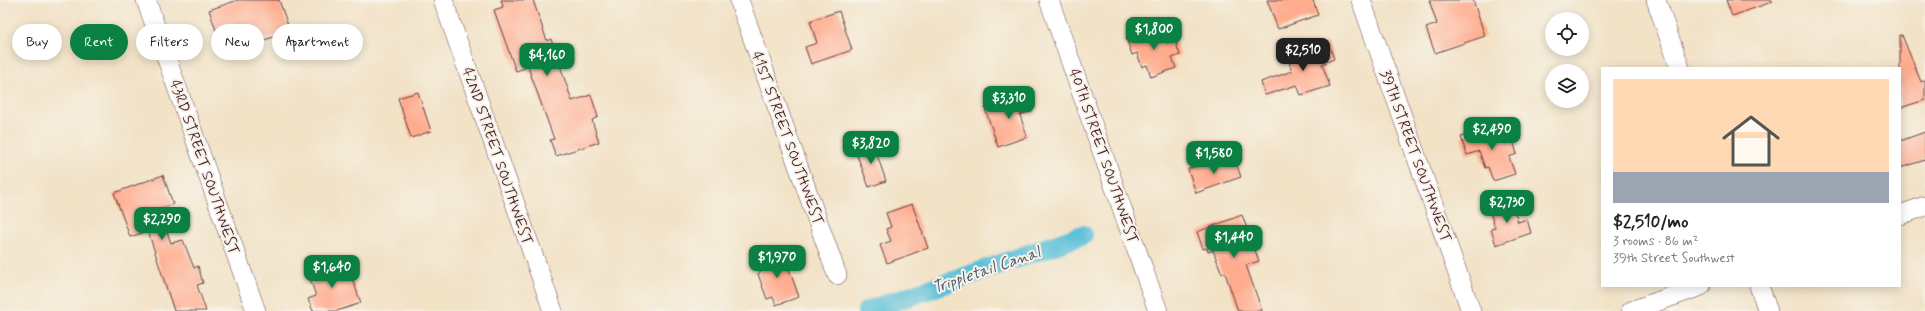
<!DOCTYPE html>
<html lang="en">
<head>
<meta charset="utf-8">
<style>
  :root { --surface:#fff; --page:#f6f6f6; --text:#222; --muted:#767676; --accent:#0b8043 }
  body { margin:0; font-family:Mynerve,sans-serif; background:var(--page); color:var(--text); height:100vh; display:flex; flex-direction:column; font-size:15px; white-space:nowrap }
  * { box-sizing:border-box; margin:0 }
  p { font-size:13px; color:var(--muted) }
  .icon { flex:none; width:22px; height:22px; fill:none; stroke:currentColor; stroke-width:2; stroke-linecap:round; stroke-linejoin:round }
  .map { position:relative; flex:1; overflow:hidden }
  .drawer { position:absolute; left:1601px; top:67px; width:300px; height:220px; display:flex; flex-direction:column; background:var(--surface); border-radius:0px; box-shadow:0 2px 10px #0003 }
  .drawer>* { flex:none }
  .hud { position:absolute; left:12px; top:24px; width:380px; height:36px; display:flex; gap:8px }
  .buttons { position:absolute; left:1545px; top:12px; display:grid; gap:8px }
  .buttons a { display:grid; place-items:center; width:44px; height:44px; border-radius:50%; background:var(--surface); box-shadow:0 2px 10px #0003; font-size:20px }
  .price { position:absolute; translate:-50% -34px; padding:0 9px; border-radius:8px; background:var(--accent); color:#fff; font-size:13px; line-height:26px; filter:drop-shadow(0 1px 2px #0008) }
  .price::after { content:''; position:absolute; left:50%; top:24px; width:12px; height:9px; margin-left:-6px; background:inherit; clip-path:polygon(0 0,100% 0,50% 100%) }
  .price.selected { background:#222; color:#fff }
  ul { padding:0; list-style:none }
  li { display:grid; align-content:center; gap:8px; height:212px; padding:0 12px }
  li span { display:grid; place-items:center; height:124px; border-radius:0px; color:#555 }
  li>.icon { margin-inline-start:auto }
  span .icon { width:72px; height:72px; fill:#fffc; stroke-width:1 }
  li b { font-size:17px }
  .tag { padding:0 14px; border-radius:18px; background:var(--surface); box-shadow:0 2px 10px #0003; font-size:14px; line-height:36px }
  .tag.selected { background:var(--accent); color:#fff }
  .map>svg:first-child { display:block }
  .lines { fill:none; stroke-linecap:round; stroke-linejoin:round }
  .canal { stroke:#5bc0d9; stroke-width:20 }
  .building { fill:#ffab8d }
  .minor-casing { stroke:#633c42; stroke-width:20 }
  .minor { stroke:#fff; stroke-width:19 }
  .labels { text-anchor:middle; stroke-width:4; stroke-linejoin:round; paint-order:stroke }
  .street-label { font-size:15px; fill:#4a1f2b; stroke:#f7f3e8 }
  .water-label { font-size:16px; font-style:italic; fill:#505768; stroke:#f7f3e8 }
</style>
</head>
<body>
<div class="map">
<svg width="1925" height="311" viewBox="0 0 1925 311">
  <rect width="100%" height="100%" fill="#f7f3e8"/>
  <filter id="ink" filterUnits="userSpaceOnUse"><feTurbulence type="fractalNoise" baseFrequency=".025" numOctaves="2"/><feDisplacementMap in="SourceGraphic" scale="8" xChannelSelector="R" yChannelSelector="G"/><feConvolveMatrix kernelMatrix="1 2 1 2 8 2 1 2 1" color-interpolation-filters="sRGB"/></filter>
  <filter id="wash" filterUnits="userSpaceOnUse"><feTurbulence type="fractalNoise" baseFrequency=".012" numOctaves="4" result="noise"/><feDisplacementMap in="SourceGraphic" scale="16" xChannelSelector="R" yChannelSelector="G"/><feGaussianBlur stdDeviation="0.9" result="paint"/><feColorMatrix in="noise" values="0 0 0 0 0 0 0 0 0 0 0 0 0 0 0 0 0 1.4 0 .05"/><feComposite in="paint" operator="in"/></filter>
  <g filter="url(#wash)">
    <rect width="100%" height="100%" fill="#f2e2c6"/>
    <g class="lines">
      <polyline class="canal" points="867,311 1083,235"/>
    </g>
    <g id="blocks">
      <g class="building">
        <polygon points="238,0 279,0 290,31 228,53 219,32 217,33 209,10"/>
        <polygon points="501,0 533,0 547,41 551,39 572,101 591,95 598,117 592,120 599,142 556,156 550,140 554,139 528,67 516,71 500,27 494,10 503,7"/>
        <polygon points="1267,0 1313,0 1318,15 1278,29"/>
        <polygon points="1429,0 1473,0 1485,36 1435,53 1426,28 1437,24"/>
        <polygon points="1726,0 1772,0 1772,2 1732,16"/>
        <polygon points="839,11 852,50 811,64 805,47 817,43 810,21"/>
        <polygon points="1160,25 1167,43 1175,40 1180,55 1172,58 1176,68 1151,77 1147,65 1142,67 1137,53 1132,55 1126,38"/>
        <polygon points="1900,35 1902,35 1921,82 1925,80 1925,100 1900,108"/>
        <polygon points="1328,42 1334,59 1322,64 1330,86 1301,95 1297,85 1265,95 1261,82 1292,71 1287,56"/>
        <polygon points="418,92 431,131 411,138 398,98"/>
        <polygon points="1026,94 1032,111 1020,115 1027,137 998,147 985,108"/>
        <polygon points="1498,125 1503,137 1511,134 1517,154 1509,157 1515,174 1493,181 1488,167 1485,168 1479,151 1467,155 1461,137"/>
        <polygon points="1925,132 1925,160 1900,168 1900,141"/>
        <polygon points="873,143 886,181 869,187 855,150"/>
        <polygon points="1234,157 1241,177 1196,193 1188,169 1208,163 1209,166"/>
        <polygon points="163,175 173,204 159,209 171,243 183,240 194,268 198,266 203,283 197,285 206,311 174,311 148,231 130,237 114,193"/>
        <polygon points="1511,200 1518,222 1527,219 1531,233 1496,245 1491,229 1495,228 1489,208"/>
        <polygon points="912,204 928,248 887,263 880,245 891,241 886,229 891,227 886,213"/>
        <polygon points="1242,215 1259,261 1246,265 1262,311 1238,311 1225,273 1222,274 1213,250 1208,252 1207,248 1203,249 1197,232"/>
        <polygon points="783,252 799,297 776,305 773,297 767,299 758,274 761,272 757,261"/>
        <polygon points="337,259 345,280 352,278 361,303 337,311 313,311 308,299 316,296 307,270"/>
      </g>
    </g>
  </g>
  <g filter="url(#ink)">
    <use href="#blocks" fill-opacity="0" stroke="#633c42" stroke-width="1"/>
    <g class="lines">
      <defs>
        <g id="minor">
          <polyline points="146,0 256,311"/>
          <polyline points="443,0 553,311"/>
          <polyline points="739,0 837,275"/>
          <polyline points="1049,0 1158,311"/>
          <polyline points="1361,0 1471,311"/>
          <polyline points="1656,0 1680,68"/>
          <polyline points="1900,215 1925,206"/>
          <polyline points="1759,286 1768,311"/>
          <polyline points="1631,311 1701,286"/>
        </g>
      </defs>
      <use href="#minor" class="minor-casing"/>
      <use href="#minor" class="minor"/>
    </g>
  </g>
  <g class="labels">
    <g class="street-label">
      <text transform="translate(788 138) rotate(70)" y="5">41ST STREET SOUTHWEST</text>
      <text transform="translate(498 156) rotate(71)" y="5">42ND STREET SOUTHWEST</text>
      <text transform="translate(1104 156) rotate(71)" y="5">40TH STREET SOUTHWEST</text>
      <text transform="translate(1416 156) rotate(70)" y="5">39TH STREET SOUTHWEST</text>
      <text transform="translate(205 167) rotate(71)" y="5">43RD STREET SOUTHWEST</text>
    </g>
    <g class="water-label">
      <text transform="translate(986 269) rotate(-19)" y="6">Trippletail Canal</text>
    </g>
  </g>
</svg>
<div class="buttons">
<a><svg class="icon" aria-label="locate" viewBox="0 0 24 24"><circle cx="12" cy="12" r="6"/><path d="M12 2v4M12 18v4M2 12h4M18 12h4"/></svg></a>
<a><svg class="icon" aria-label="layers" viewBox="0 0 24 24"><path d="M12 4l9 5-9 5-9-5zM3 14l9 5 9-5"/></svg></a>
</div>
<b class="price" style="left:1154px;top:51px">$1,800</b>
<b class="price selected" style="left:1303px;top:72px">$2,510</b>
<b class="price" style="left:547px;top:77px">$4,160</b>
<b class="price" style="left:1009px;top:120px">$3,310</b>
<b class="price" style="left:1492px;top:151px">$2,490</b>
<b class="price" style="left:871px;top:165px">$3,820</b>
<b class="price" style="left:1214px;top:175px">$1,580</b>
<b class="price" style="left:1507px;top:224px">$2,730</b>
<b class="price" style="left:162px;top:241px">$2,290</b>
<b class="price" style="left:1234px;top:259px">$1,440</b>
<b class="price" style="left:777px;top:279px">$1,970</b>
<b class="price" style="left:332px;top:289px">$1,640</b>
<div class="hud">
<a class="tag">Buy</a>
<a class="tag selected">Rent</a>
<a class="tag">Filters</a>
<a class="tag">New</a>
<a class="tag">Apartment</a>
</div>
<section class="drawer">
<ul>
<li><span style="background:linear-gradient(#ffd9b3 75%,#9aa5b1 0)"><svg class="icon" aria-label="home" viewBox="0 0 24 24"><path d="M3 11l9-7 9 7M6 9v11h12V9"/></svg></span><div><b>$2,510/mo</b><p>3 rooms · 86 m²</p><p>39th Street Southwest</p></div></li>
</ul>
</section>
</div>
</body>
</html>
